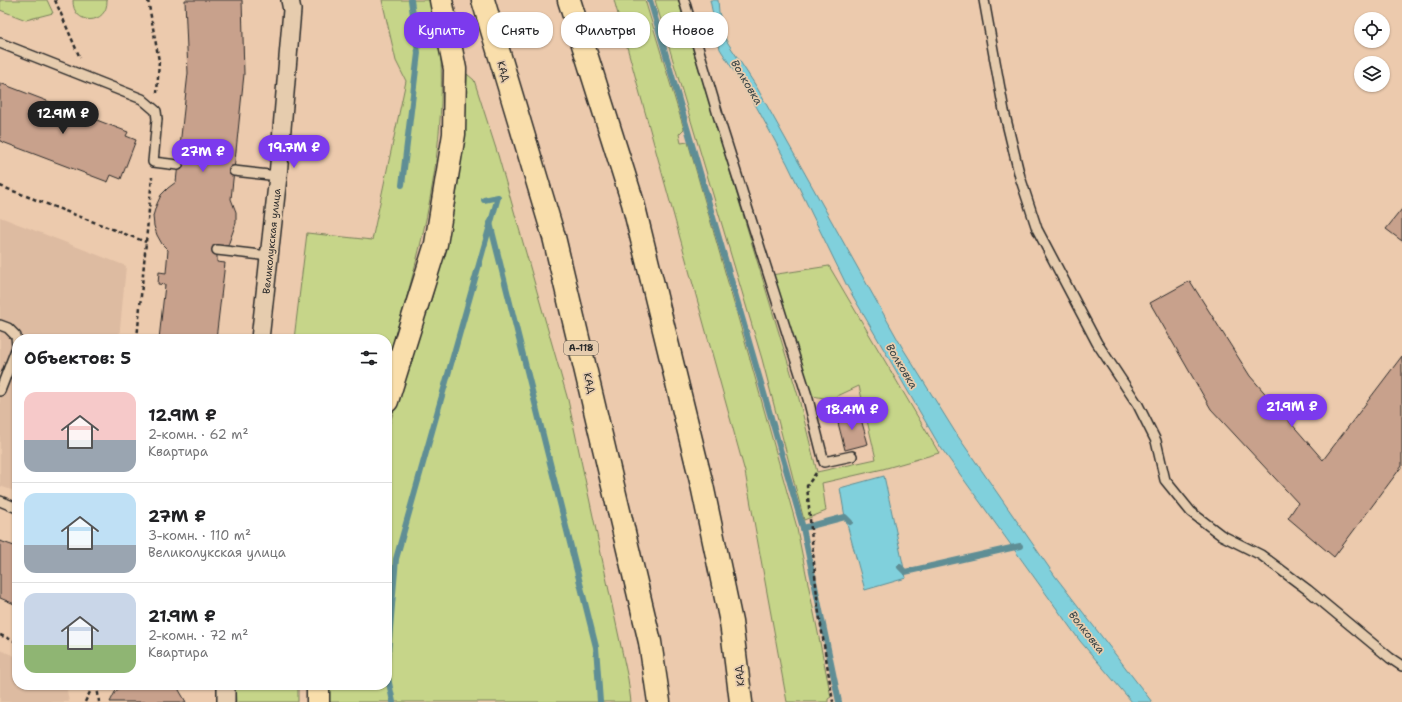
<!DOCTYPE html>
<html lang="ru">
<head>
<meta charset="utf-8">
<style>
  :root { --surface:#fff; --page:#f6f6f6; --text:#202124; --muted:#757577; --line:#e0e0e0; --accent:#7c3aed }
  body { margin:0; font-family:"Shantell Sans",sans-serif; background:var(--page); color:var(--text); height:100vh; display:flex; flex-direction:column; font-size:15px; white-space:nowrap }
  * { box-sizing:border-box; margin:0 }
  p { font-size:13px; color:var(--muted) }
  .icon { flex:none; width:22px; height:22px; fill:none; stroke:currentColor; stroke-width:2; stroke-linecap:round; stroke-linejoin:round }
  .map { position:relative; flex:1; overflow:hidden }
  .sheet { position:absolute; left:12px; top:334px; width:380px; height:356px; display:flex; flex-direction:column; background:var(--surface); border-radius:16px; box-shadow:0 1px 3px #0004 }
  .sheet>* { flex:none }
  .banner { position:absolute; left:404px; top:12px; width:380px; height:36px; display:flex; gap:8px }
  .tools { position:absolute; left:1354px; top:12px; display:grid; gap:8px }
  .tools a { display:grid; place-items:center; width:36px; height:36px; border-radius:50%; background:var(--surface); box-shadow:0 1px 3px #0004; font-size:20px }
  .price { position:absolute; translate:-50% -34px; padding:0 9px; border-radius:14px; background:var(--accent); color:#fff; font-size:13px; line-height:26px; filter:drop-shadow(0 1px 2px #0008) }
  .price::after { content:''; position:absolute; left:50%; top:24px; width:12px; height:9px; margin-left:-6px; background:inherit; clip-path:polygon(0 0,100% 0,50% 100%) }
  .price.selected { background:#222; color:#fff }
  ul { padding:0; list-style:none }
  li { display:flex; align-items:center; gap:12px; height:100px; padding:0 12px }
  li+li { border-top:1px solid var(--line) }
  li span { display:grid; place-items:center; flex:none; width:112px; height:80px; border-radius:12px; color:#555 }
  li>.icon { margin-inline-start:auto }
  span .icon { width:48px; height:48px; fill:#fffc; stroke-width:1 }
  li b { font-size:17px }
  h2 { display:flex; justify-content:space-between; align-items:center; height:48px; padding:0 12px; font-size:17px }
  .pill { padding:0 14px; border-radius:16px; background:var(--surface); box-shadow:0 1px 3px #0004; font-size:14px; line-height:36px }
  .pill.selected { background:var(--accent); color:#fff }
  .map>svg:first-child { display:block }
  .built { fill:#ddbba1 }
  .green { fill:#c6d589; stroke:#78805a }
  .water { fill:#80d0dc; stroke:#5e8e95 }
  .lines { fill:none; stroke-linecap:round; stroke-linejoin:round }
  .stream { stroke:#5e8e95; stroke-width:6 }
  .building { fill:#c8a18c; stroke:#2b2b2b }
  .service-casing { stroke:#2b2b2b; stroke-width:12 }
  .minor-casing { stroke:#2b2b2b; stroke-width:20 }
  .motorway-casing { stroke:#2b2b2b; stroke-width:25 }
  .path { stroke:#2b2b2b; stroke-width:2.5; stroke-dasharray:4 3; stroke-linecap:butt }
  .service { stroke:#e6ccae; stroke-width:9 }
  .minor { stroke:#e6ccae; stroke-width:17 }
  .motorway { stroke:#f9deab; stroke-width:22 }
  .labels { text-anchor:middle; stroke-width:3.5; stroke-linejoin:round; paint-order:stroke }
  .shield { fill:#e6ccae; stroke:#635b52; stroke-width:1 }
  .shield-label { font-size:9px; font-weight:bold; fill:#2b2b2b }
  .street-label { font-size:10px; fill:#2b2b2b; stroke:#e6ccae }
  .water-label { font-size:11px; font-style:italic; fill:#384446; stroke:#e6ccae }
</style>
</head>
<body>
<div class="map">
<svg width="1402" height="702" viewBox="0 0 1402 702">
  <rect width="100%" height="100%" fill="#eccaad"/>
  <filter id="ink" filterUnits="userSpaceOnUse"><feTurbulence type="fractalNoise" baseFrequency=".025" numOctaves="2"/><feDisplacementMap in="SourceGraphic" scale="8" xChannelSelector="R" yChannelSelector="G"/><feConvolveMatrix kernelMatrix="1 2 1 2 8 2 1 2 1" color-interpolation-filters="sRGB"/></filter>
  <g filter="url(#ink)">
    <g class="built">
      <polygon points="0,217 126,266 119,339 17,339 17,492 0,486"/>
      <polygon points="0,650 17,657 17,685 66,685 69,702 0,702"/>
    </g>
    <g class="green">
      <polygon points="0,0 47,0 53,13 26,20 0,10"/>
      <path d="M73,0H107C108,26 72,26 73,0Z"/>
      <path d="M382,0H435C455,122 425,245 387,361V339H294L307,233L372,240L406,81L396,61Z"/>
      <polygon points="614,0 645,0 684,129 679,134 681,143 688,142 751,363 796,524 831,697 828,699 828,702 787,702 745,472"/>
      <polygon points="655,0 678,0 799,399 817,472 876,459 859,386 831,399 812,396 771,275 829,266 939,453 883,469 822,483 826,511 804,520 762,359"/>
      <polygon points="467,74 474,80 498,155 568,400 628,679 631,702 327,702 326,685 387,685 387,431 432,297 455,203 465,131"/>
      <polygon points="235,685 298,685 298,702 236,702"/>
    </g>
    <g class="water">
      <polygon points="710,0 718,0 719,12 726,40 756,86 902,347 957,435 1055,576 1152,702 1132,702 1080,641 939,445 847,286 787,163 756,106 720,49"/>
      <polygon points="884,476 906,578 865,590 845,517 840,488"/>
    </g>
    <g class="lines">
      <g class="stream">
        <polyline points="650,0 803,528 839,702"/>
        <polyline points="402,185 418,53 411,0"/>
        <polyline points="490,223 596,647 600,702"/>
        <polyline points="803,528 845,517 850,522"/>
        <polyline points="900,567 905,572 1020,546"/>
        <polyline points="387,663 396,559 498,197 484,200"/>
        <polyline points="387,673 393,702"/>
      </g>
    </g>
    <g class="building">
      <polygon points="185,0 242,0 244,74 231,199 236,212 236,223 227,248 217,250 217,262 225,263 216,339 159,339 165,285 158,284 159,272 166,273 168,250 162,244 157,235 154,226 153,216 156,206 161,195 168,188 176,182 188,73"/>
      <polygon points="0,83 128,132 126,136 136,140 121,179 111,175 108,182 0,141"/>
      <polygon points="1402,209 1402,241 1386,229"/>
      <polygon points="1190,281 1250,376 1323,460 1402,356 1402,466 1334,557 1288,518 1298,503 1211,409 1150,303"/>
      <polygon points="859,412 868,444 845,450 837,419"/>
      <polygon points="0,541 17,547 17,605 0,598"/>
      <polygon points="123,685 180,685 179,690 186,702 110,702 115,692"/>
    </g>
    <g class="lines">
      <defs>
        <g id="service">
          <polyline points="684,0 721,125 808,399 824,462 852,456"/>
          <polyline points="984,0 1004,111 1020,177 1037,229 1097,343 1138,405 1156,441 1165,480 1191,512 1221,535 1261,555 1308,590 1390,658 1402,666"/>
          <polyline points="0,43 142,99 156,111 157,119 153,162 178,165"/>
          <polyline points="234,171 278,176"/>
          <polyline points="217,250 269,256"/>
          <polyline points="0,325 8,328 16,336 17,347 0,391"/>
          <polyline points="0,501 17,508"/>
        </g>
        <g id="minor">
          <polyline points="260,339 278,176 292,10 290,0"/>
          <polyline points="226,702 226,685"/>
        </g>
        <g id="motorway">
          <polyline points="483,0 554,237 650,642 659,702"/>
          <polyline points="569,0 633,203 702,485 731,622 741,702"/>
          <polyline points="387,401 436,244 454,134 455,69 441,0"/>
          <polyline points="318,702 318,685"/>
        </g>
      </defs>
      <use href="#service" class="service-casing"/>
      <use href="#minor" class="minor-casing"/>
      <use href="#motorway" class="motorway-casing"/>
      <g class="path">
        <polyline points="55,0 80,58"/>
        <polyline points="148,0 159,61 157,93"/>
        <polyline points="0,186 146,242"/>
        <polyline points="137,339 152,177"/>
        <polyline points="816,473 807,486 818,607 833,702"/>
        <polyline points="0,635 17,642"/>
        <polyline points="97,685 99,702"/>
        <polyline points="85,702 92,688 97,686"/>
      </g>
      <use href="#service" class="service"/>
      <use href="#minor" class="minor"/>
      <use href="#motorway" class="motorway"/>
    </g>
  </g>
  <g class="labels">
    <rect class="shield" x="564" y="341" width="34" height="14" rx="3"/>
    <g class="shield-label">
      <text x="581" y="351">А-118</text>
    </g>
    <g class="street-label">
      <text transform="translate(504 71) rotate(73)" y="4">КАД</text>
      <text transform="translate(271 241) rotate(-84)" y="4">Великолукская улица</text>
      <text transform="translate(590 383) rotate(77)" y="4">КАД</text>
      <text transform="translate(739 676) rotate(-97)" y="4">КАД</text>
    </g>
    <g class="water-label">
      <text transform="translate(747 82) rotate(59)" y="4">Волковка</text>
      <text transform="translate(902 366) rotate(59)" y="4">Волковка</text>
      <text transform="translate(1087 632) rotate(52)" y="4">Волковка</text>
    </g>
  </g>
</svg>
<div class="tools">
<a><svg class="icon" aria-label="locate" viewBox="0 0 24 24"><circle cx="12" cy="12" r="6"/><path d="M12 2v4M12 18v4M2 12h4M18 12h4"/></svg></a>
<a><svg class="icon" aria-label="layers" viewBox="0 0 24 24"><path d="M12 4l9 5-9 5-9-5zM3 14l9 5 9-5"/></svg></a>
</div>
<b class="price selected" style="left:63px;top:135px">12.9M ₽</b>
<b class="price" style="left:294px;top:169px">19.7M ₽</b>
<b class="price" style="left:203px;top:173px">27M ₽</b>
<b class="price" style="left:1292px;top:428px">21.9M ₽</b>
<b class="price" style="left:852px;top:431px">18.4M ₽</b>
<div class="banner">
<a class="pill selected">Купить</a>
<a class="pill">Снять</a>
<a class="pill">Фильтры</a>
<a class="pill">Новое</a>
</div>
<section class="sheet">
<h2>Объектов: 5<svg class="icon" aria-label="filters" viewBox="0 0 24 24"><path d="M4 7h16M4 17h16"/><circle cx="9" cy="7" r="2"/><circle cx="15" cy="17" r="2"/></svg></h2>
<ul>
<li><span style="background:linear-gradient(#f6c9c9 60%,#9aa5b1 0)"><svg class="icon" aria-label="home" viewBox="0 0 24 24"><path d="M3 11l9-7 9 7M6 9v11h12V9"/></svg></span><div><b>12.9M ₽</b><p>2-комн. · 62 m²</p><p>Квартира</p></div></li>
<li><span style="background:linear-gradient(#bfe0f5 65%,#9aa5b1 0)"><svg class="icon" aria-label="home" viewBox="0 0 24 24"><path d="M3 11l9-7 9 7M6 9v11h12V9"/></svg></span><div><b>27M ₽</b><p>3-комн. · 110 m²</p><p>Великолукская улица</p></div></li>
<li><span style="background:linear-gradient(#c9d6e8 65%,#8fb573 0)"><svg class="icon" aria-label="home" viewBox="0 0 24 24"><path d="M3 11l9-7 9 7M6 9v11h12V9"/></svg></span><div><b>21.9M ₽</b><p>2-комн. · 72 m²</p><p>Квартира</p></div></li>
</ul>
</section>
</div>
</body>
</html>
